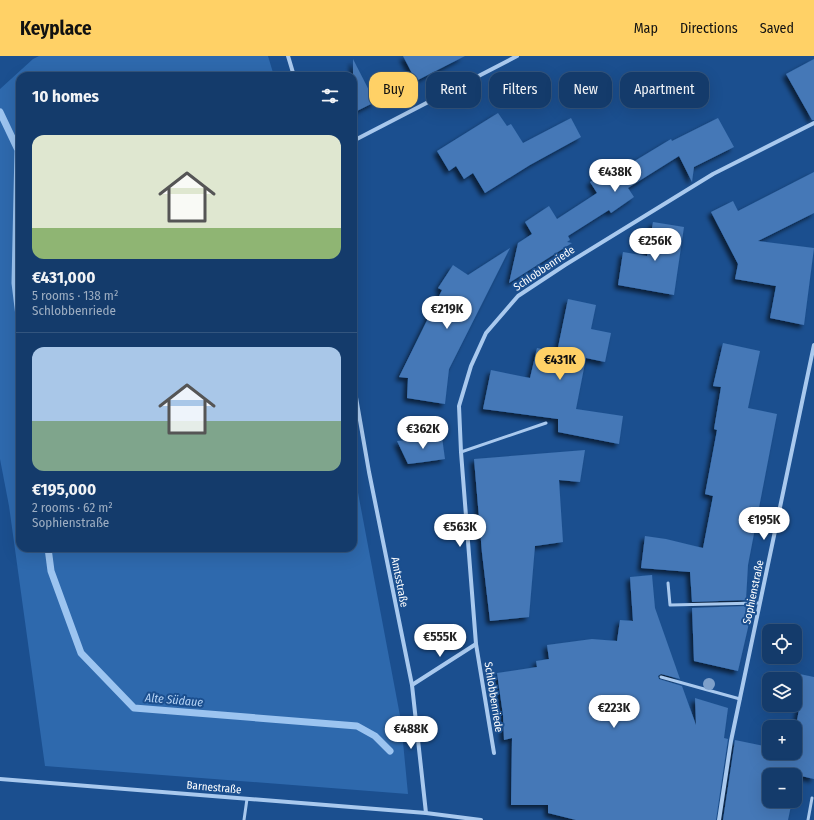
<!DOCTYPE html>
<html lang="en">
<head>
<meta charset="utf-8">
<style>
  :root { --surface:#143b6b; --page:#214673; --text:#f1f3f6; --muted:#9dadc1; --line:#33557e; --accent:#ffd166 }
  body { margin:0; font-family:"Fira Sans Condensed",sans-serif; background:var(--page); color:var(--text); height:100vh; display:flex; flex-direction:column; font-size:15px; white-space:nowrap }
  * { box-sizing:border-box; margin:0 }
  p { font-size:13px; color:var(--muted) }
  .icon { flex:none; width:22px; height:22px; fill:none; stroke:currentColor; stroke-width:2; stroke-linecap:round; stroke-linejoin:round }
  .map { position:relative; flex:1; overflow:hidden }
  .details { position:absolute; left:16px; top:16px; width:341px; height:480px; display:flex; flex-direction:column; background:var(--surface); border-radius:12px; box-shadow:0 4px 16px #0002,0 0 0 1px var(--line) }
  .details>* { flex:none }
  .hud { position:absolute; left:369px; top:16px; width:380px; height:36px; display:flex; gap:8px }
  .controls { position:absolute; left:762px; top:568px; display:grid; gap:8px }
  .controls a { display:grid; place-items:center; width:40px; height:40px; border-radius:8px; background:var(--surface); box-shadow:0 4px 16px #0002,0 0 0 1px var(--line); font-size:20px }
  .price { position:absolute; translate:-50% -34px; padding:0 9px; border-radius:14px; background:#fff; color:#222; font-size:13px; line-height:26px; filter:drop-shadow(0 1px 2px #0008) }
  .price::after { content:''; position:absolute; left:50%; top:24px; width:12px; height:9px; margin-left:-6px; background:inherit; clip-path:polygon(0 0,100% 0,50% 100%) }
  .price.current { background:var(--accent); color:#111 }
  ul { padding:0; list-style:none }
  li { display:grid; align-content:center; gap:8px; height:212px; padding:0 16px }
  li+li { border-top:1px solid var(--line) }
  li span { display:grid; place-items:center; height:124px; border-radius:12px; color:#555 }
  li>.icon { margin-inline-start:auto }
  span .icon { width:72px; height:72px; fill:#fffc; stroke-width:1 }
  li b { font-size:17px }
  h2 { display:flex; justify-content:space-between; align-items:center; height:48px; padding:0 16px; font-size:17px }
  .chip { padding:0 14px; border-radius:12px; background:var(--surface); box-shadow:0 4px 16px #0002,0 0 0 1px var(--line); font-size:14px; line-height:36px }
  .chip.current { background:var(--accent); color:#111 }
  header { display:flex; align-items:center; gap:24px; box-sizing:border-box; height:56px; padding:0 20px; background:var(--accent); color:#111 }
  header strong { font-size:19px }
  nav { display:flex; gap:22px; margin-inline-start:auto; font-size:14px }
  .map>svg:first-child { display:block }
  .green { fill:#2e69ad }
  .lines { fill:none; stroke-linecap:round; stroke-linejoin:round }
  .stream { stroke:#9cc4f0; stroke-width:7 }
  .building { fill:#4478b7; filter:url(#shadow) }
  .lane { stroke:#a9c9ee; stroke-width:3 }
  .street { stroke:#a9c9ee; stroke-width:4 }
  .tree { fill:#7ea0ca }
  .labels { text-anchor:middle; stroke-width:4; stroke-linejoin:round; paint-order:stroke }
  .street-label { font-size:11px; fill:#fff; stroke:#1b4f8f }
  .water-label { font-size:12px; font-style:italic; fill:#b5d3f5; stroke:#1b4f8f }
</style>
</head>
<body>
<header>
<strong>Keyplace</strong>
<nav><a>Map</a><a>Directions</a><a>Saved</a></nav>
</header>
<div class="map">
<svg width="814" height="764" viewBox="0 0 814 764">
  <defs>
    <filter id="shadow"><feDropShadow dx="-3.5" dy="3.5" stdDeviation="2" flood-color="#0009"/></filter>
  </defs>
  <rect width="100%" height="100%" fill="#1b4f8f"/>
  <polygon class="green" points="39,0 268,0 274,20 20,20 20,492 353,492 353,410 401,665 408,738 45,710 9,450 0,403 0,33 33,3"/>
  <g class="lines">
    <g class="stream">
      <polyline points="0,56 18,94 15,227 20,268"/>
      <polyline points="48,492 51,515 81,597 134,652 357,670 375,680 390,695"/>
    </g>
  </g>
  <g class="building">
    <polygon points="403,0 465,0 416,25"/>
    <polygon points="353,3 375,46 353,57"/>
    <polygon points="814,3 814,64 812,64 786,18"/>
    <polygon points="498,57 507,70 511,68 523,87 571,62 581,81 530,109 485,137 473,117 464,123 456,110 449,115 437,95"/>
    <polygon points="718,62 734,91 694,111 692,126 679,100 628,132 634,141 611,157 609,154 568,180 570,184 567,186 572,187 509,227 518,187 532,178 525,166 549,150 557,163 597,137 590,126 613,110 614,112 625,105 628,109 671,83 672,85"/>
    <polygon points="814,116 814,157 758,185 814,192 804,269 770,262 776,230 735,223 738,208 711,156 733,145 738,155"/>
    <polygon points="653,166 684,171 674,239 618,229 623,196 647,200"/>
    <polygon points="510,192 449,313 445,348 407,342 408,322 399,321 442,234 438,232 453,209 468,219"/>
    <polygon points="568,243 596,249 591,273 611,277 605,306 586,302 576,353 623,360 619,388 558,376 558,363 483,353 491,314 530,322 537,292 557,296"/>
    <polygon points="723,287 760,295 748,352 777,358 748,509 746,544 692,546 690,516 641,512 645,480 666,483 703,492 713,440 705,438 717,374 714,373 721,331 713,330"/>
    <polygon points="442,381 445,403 424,406 408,408 397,385"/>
    <polygon points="585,394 580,426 559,424 563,486 535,490 529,561 490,565 482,497 474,403"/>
    <polygon points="652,519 655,552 680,623 661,618 658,620 659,623 682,630 696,669 695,642 728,652 724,682 728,683 716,764 576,764 548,757 548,749 511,749 512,682 504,684 503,659 497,617 537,611 536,605 549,603 547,589 592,583 617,585 620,564 633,565 630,521"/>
    <polygon points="746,550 746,558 750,563 738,615 694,605 692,552"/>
    <polygon points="795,617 814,621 814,723 797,719 795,730 795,719 769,719 769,745 792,745 788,764 723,764 735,684 769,691 769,697 795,697 795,675 800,648 795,647"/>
  </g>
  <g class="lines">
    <g class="lane">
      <polyline points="461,396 546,367"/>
      <polyline points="668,527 670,549 759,547"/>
      <polyline points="661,621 740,643"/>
      <polyline points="244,764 247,743"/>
      <polyline points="808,764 812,742"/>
    </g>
    <g class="street">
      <polyline points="288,0 294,20"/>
      <polyline points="353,85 517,0"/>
      <polyline points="353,324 369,416 412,629 426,757"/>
      <polyline points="412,629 476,588"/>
      <polyline points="494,697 476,588 461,396 459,350 471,310 486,277 518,240 565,209 713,118 814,67"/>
      <polyline points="0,723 426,757 481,764"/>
      <polyline points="719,764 731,685 814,289"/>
    </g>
  </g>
  <circle class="tree" cx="709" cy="628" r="6"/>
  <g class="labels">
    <g class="street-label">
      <text transform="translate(544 212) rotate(-34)" y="4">Schlobbenriede</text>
      <text transform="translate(400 526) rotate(79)" y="4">Amtsstraße</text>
      <text transform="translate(753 536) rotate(-78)" y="4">Sophienstraße</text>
      <text transform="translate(494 641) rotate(81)" y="4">Schlobbenriede</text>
      <text transform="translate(214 731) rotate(5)" y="4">Barnestraße</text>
    </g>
    <g class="water-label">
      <text transform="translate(174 644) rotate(5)" y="4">Alte Südaue</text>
    </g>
  </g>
</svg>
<div class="controls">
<a><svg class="icon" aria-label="locate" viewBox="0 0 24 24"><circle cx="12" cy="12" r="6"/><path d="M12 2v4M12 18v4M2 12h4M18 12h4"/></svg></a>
<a><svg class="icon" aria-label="layers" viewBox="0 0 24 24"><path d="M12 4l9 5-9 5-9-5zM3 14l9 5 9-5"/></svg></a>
<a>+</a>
<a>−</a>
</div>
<b class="price" style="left:615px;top:137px">€438K</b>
<b class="price" style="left:655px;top:206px">€256K</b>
<b class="price" style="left:447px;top:274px">€219K</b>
<b class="price current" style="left:560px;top:325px">€431K</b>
<b class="price" style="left:423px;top:394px">€362K</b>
<b class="price" style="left:764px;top:485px">€195K</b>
<b class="price" style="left:460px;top:492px">€563K</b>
<b class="price" style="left:440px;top:602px">€555K</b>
<b class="price" style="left:614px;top:673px">€223K</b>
<b class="price" style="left:411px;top:694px">€488K</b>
<div class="hud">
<a class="chip current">Buy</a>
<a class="chip">Rent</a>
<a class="chip">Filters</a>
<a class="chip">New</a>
<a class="chip">Apartment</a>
</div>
<section class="details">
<h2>10 homes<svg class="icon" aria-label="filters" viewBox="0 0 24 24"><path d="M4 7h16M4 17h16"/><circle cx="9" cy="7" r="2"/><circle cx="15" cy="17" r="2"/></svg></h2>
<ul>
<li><span style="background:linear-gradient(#dfe7d0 75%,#8fb573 0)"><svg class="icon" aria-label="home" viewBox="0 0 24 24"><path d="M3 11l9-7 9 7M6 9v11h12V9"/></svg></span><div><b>€431,000</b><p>5 rooms · 138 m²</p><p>Schlobbenriede</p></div></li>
<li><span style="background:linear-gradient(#a9c7e8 60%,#7fa58c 0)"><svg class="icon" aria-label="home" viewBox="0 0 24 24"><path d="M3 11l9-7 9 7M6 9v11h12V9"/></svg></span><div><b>€195,000</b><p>2 rooms · 62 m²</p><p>Sophienstraße</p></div></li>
</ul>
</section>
</div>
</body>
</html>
